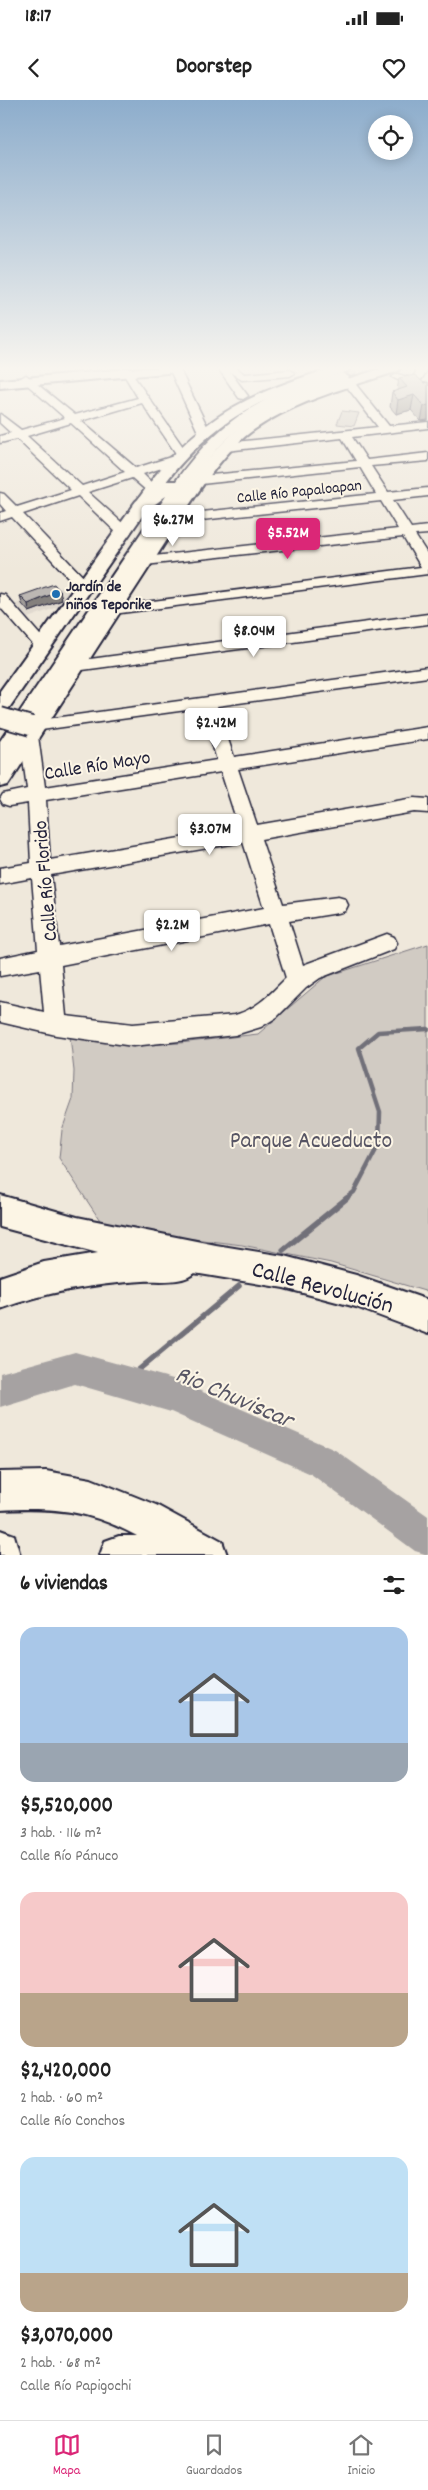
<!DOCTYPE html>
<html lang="es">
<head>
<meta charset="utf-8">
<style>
  :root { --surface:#fff; --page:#f2f2f2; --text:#222; --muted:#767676; --line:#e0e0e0; --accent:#db2777 }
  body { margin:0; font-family:Dekko,sans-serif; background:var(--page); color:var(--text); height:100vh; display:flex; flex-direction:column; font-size:19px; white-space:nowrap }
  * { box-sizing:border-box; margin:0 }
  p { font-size:16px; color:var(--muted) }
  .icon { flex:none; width:28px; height:28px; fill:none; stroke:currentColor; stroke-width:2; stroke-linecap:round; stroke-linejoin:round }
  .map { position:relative; height:1455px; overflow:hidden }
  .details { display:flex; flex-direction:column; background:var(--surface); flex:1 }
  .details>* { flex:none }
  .fabs { position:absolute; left:368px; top:15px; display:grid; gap:10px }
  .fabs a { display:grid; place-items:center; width:45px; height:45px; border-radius:50%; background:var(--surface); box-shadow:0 2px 12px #0003; font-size:25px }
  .price { position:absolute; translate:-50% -42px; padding:0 11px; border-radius:5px; background:#fff; color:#222; font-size:16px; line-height:32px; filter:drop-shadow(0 1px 2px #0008) }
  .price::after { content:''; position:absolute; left:50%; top:30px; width:15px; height:11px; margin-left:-8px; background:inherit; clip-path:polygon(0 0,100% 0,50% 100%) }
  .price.selected { background:var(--accent); color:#fff }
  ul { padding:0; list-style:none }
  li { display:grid; align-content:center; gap:10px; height:265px; padding:0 20px }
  li span { display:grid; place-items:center; height:155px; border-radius:15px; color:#555 }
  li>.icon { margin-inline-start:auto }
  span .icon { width:90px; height:90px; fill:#fffc; stroke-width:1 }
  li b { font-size:21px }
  h2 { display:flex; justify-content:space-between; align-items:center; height:60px; padding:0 20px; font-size:21px }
  .status { display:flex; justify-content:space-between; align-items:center; height:35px; padding:0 25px; background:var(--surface); direction:ltr }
  .status svg { height:14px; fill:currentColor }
  header { display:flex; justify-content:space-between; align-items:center; height:65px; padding:0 20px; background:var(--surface); font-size:22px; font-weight:700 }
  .menu { display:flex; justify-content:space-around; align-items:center; height:70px; border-top:1px solid var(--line); background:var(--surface); font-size:14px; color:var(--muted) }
  .menu a { display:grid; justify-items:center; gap:2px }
  .menu .selected { color:var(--accent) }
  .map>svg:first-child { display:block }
  .built { fill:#e0d9cf }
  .green { fill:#d1cbc3; stroke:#7a767f }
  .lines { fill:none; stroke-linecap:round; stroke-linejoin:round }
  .stream-far1 { stroke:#716f79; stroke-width:4.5 }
  .stream { stroke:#716f79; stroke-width:5.5 }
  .river { fill:#a6a2a2; fill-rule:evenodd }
  .highway-tunnel { stroke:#c6c0bb; stroke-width:16; stroke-dasharray:16 8; stroke-linecap:butt }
  .minor-casing { stroke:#22223b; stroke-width:3 }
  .major-casing { stroke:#22223b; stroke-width:4 }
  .highway-casing { stroke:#22223b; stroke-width:4 }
  .minor { fill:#fcf5e5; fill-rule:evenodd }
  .major { fill:#fcf5e5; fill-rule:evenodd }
  .highway { fill:#fcf5e5; fill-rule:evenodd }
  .minor-bridge-casing { stroke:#22223b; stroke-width:22; stroke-linecap:butt }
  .minor-bridge { stroke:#fcf5e5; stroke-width:18 }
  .wall { fill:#a29d9a; stroke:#22223b }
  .shaded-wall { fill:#84807d; stroke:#22223b }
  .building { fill:#bcb7b3; stroke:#22223b }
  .poi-dot { fill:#1f6fb2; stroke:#fcf5e5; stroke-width:2 }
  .labels { text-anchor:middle; stroke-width:4; stroke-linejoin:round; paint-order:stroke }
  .far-street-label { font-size:16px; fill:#22223b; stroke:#fcf5e5 }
  .far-poi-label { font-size:16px; font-weight:bold; fill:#22223b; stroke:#fcf5e5; text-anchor:start }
  .street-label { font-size:20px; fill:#22223b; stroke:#fcf5e5 }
  .near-park-label { font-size:24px; fill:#575564; stroke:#fcf5e5 }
  .near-street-label { font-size:24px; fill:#22223b; stroke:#fcf5e5 }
  .near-water-label { font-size:25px; font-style:italic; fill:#575564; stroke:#fcf5e5 }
</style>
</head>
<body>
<div class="status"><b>18:17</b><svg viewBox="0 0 49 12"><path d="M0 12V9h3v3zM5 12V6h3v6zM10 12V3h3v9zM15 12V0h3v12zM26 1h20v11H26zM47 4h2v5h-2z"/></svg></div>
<header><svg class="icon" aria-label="back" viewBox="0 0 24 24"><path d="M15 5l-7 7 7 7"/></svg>Doorstep<svg class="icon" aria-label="heart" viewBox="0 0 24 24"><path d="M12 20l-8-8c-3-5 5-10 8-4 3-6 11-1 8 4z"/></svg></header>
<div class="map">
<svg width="428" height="1455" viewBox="0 0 428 1455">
  <rect width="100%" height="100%" fill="#efe8db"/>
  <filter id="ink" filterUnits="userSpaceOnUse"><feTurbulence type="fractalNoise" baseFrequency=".02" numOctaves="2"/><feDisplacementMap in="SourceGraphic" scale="10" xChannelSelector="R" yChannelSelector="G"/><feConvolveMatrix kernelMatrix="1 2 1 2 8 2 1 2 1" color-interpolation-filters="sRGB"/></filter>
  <g filter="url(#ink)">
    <polygon class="built" points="68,485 68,503 28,518 16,504"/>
    <g class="green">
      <polygon points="342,311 359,313 354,326 337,324"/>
      <polygon points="428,844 428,1192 331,1163 242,1145 105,1128 59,1058 62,1030 73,999 74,971 70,936 140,945 180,943 258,934 325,877"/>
    </g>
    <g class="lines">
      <polyline class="stream-far1" points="345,1099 354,1092 379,1044 380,1012 359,948 378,932 428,929"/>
      <g class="stream">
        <polyline points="283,1150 347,1098"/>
        <polyline points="124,1282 239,1186"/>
      </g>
      <polygon class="river" points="75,1252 173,1279 335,1350 428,1416 428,1455 415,1451 311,1374 171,1312 75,1284 0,1307 0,1273"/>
      <polyline class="highway-tunnel" points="342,277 369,268"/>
      <defs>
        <g id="minor">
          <path d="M120,268H128L188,354L182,358L181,362L143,374L158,389L156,392H148L132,378L88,392L129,429L131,432L129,435H119L78,396L23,414L90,484L92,487L90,490H80L12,417L0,421V413L6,411L0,404V393L4,394L17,407L71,390L17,339L0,343V336L11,333L0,323V314L21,330L65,318L22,280L21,278L26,275L75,315L138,298ZM142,303L177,355L136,368L81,321ZM71,323L125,372L82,386L27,336Z"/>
          <polygon points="169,268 179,268 210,332 208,334 204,335 198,332"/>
          <polygon points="218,268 237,268 244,274 290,270 295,273 290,276 242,280 230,272 248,296 243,299 239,298"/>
          <polygon points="415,268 425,268 426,272 419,283 406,284 392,277 397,274 412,278 416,272"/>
          <polygon points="349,280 353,281 389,326 428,322 428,328 352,337 367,360 428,353 428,361 371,366 388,392 428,388 428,396 393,400 411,428 428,426 428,434 415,435 428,455 428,474 113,514 108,513 106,510 113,506 421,467 403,437 145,465 138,461 145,457 398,429 381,401 173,423 166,419 173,415 376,394 360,367 201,384 195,380 201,376 356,361 342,338 226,351 220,347 226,343 378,327 344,283"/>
          <polygon points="0,494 5,495 47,543 50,546 47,549 37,549 0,507"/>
          <polygon points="428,514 428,524 75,571 69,570 67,566 69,562 75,561"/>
          <path d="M428,567V577L217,606L234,657L428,627V639L238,669L257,725L414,698L428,699V713L414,712L261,739L283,804L338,797L345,799L348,805L345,811L338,813L289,821L303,865L387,834L394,837L397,843L394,849L320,878L306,888L277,917L261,927L235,935L133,946L56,935L0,922V902L44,912L40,869L0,876V858L38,850L32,778L0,784V768L31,763L28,703L9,706L3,704L0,699L3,694L27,689L20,636L27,631L23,626L25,622ZM201,608L217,660L45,687L38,636L34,631ZM221,672L239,728L50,760L46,700ZM243,742L264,808L59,846L51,775ZM269,824L286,878C270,894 257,909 235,915L133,924L66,916L61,865Z"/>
        </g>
        <g id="major">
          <polygon points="139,268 183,268 177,272 0,288 0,280"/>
          <path d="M332,268H350L348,271C266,296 220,313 165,383L7,611L0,613V591L154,377C207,312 254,292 332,268Z"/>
          <path d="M383,268H400L398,271C350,287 298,300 255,329C216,355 179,423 152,463C104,537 56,611 8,685L0,687V662C47,593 94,524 140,455C170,412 201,357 243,325C282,295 337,283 383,268Z"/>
          <path d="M0,1095L77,1117L216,1145L284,1156L356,1175L428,1200V1234L356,1207L284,1188L194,1173C183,1184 158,1180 143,1181C93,1184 46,1192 0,1209V1177L44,1162L98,1153L0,1127Z"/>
          <path d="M46,1371L91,1379L156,1405L222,1441L227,1455H100L105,1441L119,1436H137C89,1410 54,1407 0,1410V1372Z"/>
          <polygon points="0,1430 14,1435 20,1455 0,1455"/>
        </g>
        <path id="highway" d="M342,273L349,277L347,280C308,294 267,306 234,333C205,357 186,393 165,423C111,503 61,585 9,666L0,669V641L166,396C156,403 148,412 136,409L133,405L136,401L164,381H176C220,318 268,291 342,273Z"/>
      </defs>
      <use href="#minor" class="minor-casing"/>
      <use href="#major" class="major-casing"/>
      <use href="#highway" class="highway-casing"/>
      <use href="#minor" class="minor"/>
      <use href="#major" class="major"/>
      <use href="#highway" class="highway"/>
      <defs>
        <polyline id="minor-bridge" points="0,617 31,626"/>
      </defs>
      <use href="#minor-bridge" class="minor-bridge-casing"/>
      <use href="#minor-bridge" class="minor-bridge"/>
    </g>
    <g class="wall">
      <polygon points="399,278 424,283 428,282 428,320 421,321 411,310 396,314 390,307 392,292 397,291"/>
      <polygon points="60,491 62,500 29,512 22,504 20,496"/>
    </g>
    <g class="shaded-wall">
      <polygon points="414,295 411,310 396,314 398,300"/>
      <polygon points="428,305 428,320 421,321 424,306"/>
      <polygon points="60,491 62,500 29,512 28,504"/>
    </g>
    <g class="building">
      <polygon points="415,275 424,283 428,282 428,305 424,306 414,295 398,300 392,292 407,287 399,278"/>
      <polygon points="54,484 60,491 28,504 20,496"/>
    </g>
  </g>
  <linearGradient id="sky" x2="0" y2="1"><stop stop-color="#8dadcc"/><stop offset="0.57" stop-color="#f8f5ef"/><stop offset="1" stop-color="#f8f5ef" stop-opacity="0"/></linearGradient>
  <rect width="428" height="471" fill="url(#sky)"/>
  <circle class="poi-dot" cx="56" cy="494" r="5"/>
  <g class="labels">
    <g class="far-street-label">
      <text transform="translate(299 390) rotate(-6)" y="6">Calle Río Papaloapan</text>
    </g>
    <g class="far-poi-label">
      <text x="66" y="491">Jardín de<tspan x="66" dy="18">niños Teporike</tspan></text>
    </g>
    <g class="street-label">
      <text transform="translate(97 664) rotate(-9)" y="7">Calle Río Mayo</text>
      <text transform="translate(44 781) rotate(-95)" y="7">Calle Río Florido</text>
    </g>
    <g class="near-park-label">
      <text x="311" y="1047">Parque Acueducto</text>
    </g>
    <g class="near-street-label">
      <text transform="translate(323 1186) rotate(15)" y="8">Calle Revolución</text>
    </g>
    <g class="near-water-label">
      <text transform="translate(235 1295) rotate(23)" y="9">Rio Chuviscar</text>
    </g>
  </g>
</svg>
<div class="fabs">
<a><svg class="icon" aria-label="locate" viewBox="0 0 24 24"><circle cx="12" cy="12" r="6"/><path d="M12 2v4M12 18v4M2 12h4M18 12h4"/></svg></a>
</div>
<b class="price" style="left:173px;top:447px">$6.27M</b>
<b class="price selected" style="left:288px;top:460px">$5.52M</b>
<b class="price" style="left:254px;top:558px">$8.04M</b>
<b class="price" style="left:216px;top:650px">$2.42M</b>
<b class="price" style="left:210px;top:756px">$3.07M</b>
<b class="price" style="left:172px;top:852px">$2.2M</b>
</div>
<section class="details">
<h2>6 viviendas<svg class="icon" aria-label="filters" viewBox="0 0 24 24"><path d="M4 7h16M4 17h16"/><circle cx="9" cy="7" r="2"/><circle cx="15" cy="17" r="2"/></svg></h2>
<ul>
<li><span style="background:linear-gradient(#a9c7e8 75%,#9aa5b1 0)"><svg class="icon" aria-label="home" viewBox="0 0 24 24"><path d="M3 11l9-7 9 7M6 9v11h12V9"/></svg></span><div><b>$5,520,000</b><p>3 hab. · 116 m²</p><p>Calle Río Pánuco</p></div></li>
<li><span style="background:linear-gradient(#f6c9c9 65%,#b9a48a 0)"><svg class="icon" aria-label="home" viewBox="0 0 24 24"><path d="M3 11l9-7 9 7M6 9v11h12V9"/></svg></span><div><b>$2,420,000</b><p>2 hab. · 60 m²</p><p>Calle Río Conchos</p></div></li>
<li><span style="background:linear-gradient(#bfe0f5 75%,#b9a48a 0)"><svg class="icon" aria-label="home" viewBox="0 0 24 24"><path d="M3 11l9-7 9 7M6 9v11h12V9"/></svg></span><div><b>$3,070,000</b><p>2 hab. · 68 m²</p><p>Calle Río Papigochi</p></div></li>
</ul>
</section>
<nav class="menu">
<a class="selected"><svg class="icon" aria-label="map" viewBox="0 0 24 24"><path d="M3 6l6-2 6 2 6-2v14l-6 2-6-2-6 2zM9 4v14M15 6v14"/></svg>Mapa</a>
<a><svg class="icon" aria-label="saved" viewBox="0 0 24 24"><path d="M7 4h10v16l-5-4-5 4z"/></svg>Guardados</a>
<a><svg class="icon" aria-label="home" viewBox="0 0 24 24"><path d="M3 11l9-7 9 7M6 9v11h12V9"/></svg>Inicio</a>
</nav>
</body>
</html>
